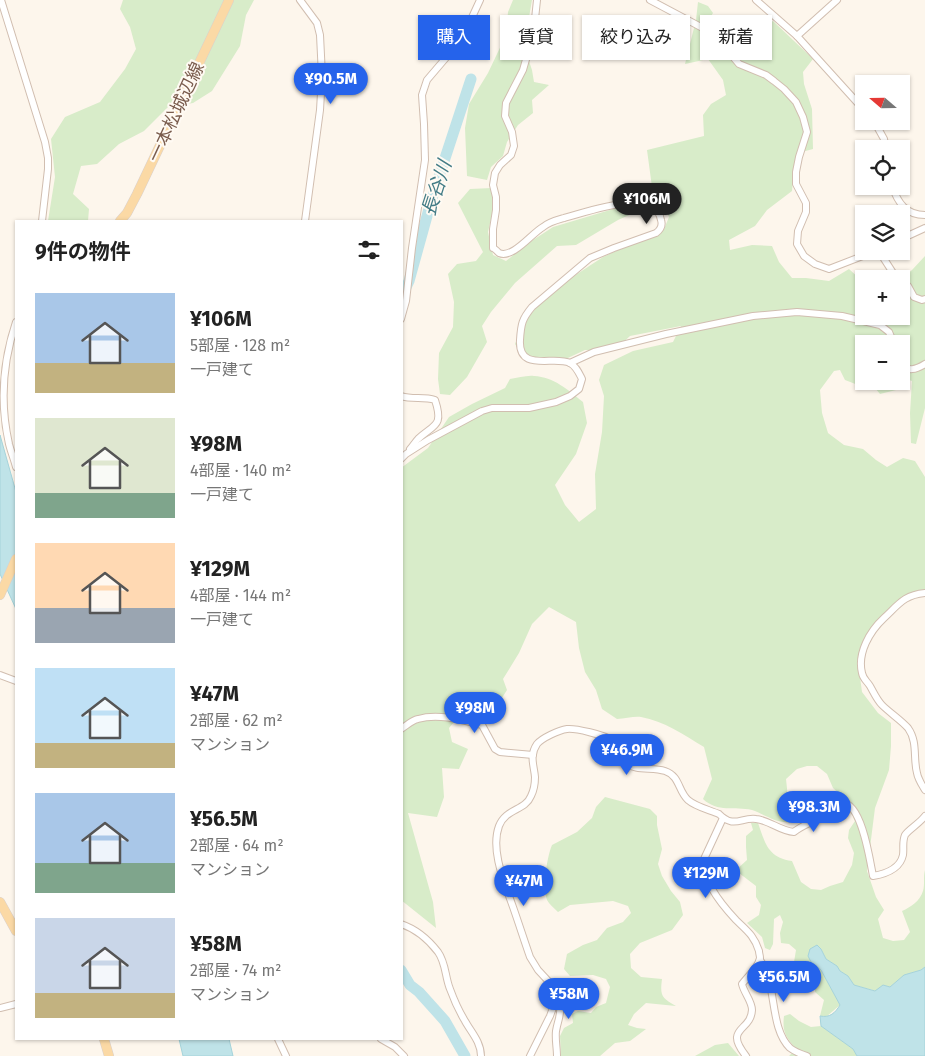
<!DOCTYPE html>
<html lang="ja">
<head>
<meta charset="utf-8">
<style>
  :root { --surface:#fff; --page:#f6f6f6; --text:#222; --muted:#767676; --accent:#2563eb }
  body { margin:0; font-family:"Fira Sans","Noto Sans JP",sans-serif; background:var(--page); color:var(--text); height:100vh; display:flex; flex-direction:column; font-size:19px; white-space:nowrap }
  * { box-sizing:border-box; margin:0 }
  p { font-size:16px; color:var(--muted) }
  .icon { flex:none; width:28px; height:28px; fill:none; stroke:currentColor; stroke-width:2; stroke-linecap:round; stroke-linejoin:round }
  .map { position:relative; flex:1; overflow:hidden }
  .drawer { position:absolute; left:15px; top:220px; width:388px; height:820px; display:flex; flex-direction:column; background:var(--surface); border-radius:0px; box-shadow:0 1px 4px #0004 }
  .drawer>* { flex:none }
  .banner { position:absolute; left:418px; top:15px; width:432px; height:45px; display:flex; gap:10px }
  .needle { width:32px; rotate:290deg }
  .fabs { position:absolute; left:855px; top:75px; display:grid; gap:10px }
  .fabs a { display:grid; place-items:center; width:55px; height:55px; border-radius:0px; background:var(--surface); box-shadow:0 1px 4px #0004; font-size:25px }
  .price { position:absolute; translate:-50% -42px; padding:0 11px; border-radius:18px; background:var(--accent); color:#fff; font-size:16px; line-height:32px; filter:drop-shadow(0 1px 2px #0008) }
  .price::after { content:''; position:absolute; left:50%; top:30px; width:15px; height:11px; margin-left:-8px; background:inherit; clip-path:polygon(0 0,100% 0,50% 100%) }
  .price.selected { background:#222; color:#fff }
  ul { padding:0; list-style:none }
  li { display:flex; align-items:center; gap:15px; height:125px; padding:0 20px }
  li span { display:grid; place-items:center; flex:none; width:140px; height:100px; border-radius:0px; color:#555 }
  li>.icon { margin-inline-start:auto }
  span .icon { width:60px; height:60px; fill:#fffc; stroke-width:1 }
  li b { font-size:21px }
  h2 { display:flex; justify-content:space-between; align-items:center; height:60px; padding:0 20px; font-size:21px }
  .chip { padding:0 18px; border-radius:0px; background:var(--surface); box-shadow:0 1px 4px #0004; font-size:18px; line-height:45px }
  .chip.selected { background:var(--accent); color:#fff }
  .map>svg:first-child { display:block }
  .green { fill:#d8ecc9; fill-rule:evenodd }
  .water { fill:#bfe3e8; stroke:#a5d3da }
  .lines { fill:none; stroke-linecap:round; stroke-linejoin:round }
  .river { stroke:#bfe3e8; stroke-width:11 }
  .minor-casing { stroke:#d1beb0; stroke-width:8 }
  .major-casing { stroke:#dad1cd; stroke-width:10 }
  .minor { stroke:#fff; stroke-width:6 }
  .major { stroke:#fbd9a5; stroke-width:9 }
  .labels { text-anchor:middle; stroke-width:4; stroke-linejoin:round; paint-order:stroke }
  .street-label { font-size:18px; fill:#7a5c4d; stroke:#fffaf3 }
  .water-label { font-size:19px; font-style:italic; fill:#437c86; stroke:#fffaf3 }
</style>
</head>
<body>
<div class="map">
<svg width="925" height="1056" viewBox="0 0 925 1056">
  <rect width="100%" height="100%" fill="#fdf6ec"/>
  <g class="green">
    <polygon points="123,0 254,0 246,15 240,46 212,91 193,103 168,107 144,131 119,144 97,164 81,166 73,194 89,209 88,221 48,221 55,177 51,139 65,117 100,102 125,69 136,49 130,27 120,9"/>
    <polygon points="513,0 532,0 524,46 532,70 534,82 549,85 532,100 533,113 518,125 507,142 503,156 491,167 487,180 467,176 465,128 469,104 488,73 506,35 508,12"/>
    <path d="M698,2L708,6L713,13L706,24L712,28L722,22L739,41L773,21L813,59L803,72L804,84L812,109L813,149L798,153L794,167L792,191L767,210L755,226L729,240L730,250L752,245L772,246L779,262L792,278H806L829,281L849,269L862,281L864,285V316H901V279L912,270L925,256V408L916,444L911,443L910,413L912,381L906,379L896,390L880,394L871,383L858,385L845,380L840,370L834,371L820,390L822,413L828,433L844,445L863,449L876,460L887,467L903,458L915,461L925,477V591L918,590L894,607L868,633L858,662L862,692L878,713L891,723V746L889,770L875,808L867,871L876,897L884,910L878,919L883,938L893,941L904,940L910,932L902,911C911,907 920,901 923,891C925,884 923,877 925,870V967L921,970L904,975L890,987L883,985L876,991L854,985L848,976L840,971L837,966L826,959L821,949L811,962L821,970L840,1005L826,1017L820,1016L824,1000L815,992V981L809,973H800L794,962L796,950L789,944L781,943L780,933L783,922L780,915L774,919L773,944L770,950L765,948L762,937L747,923L759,915L761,905L756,897V886L739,873L737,869L747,860L746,847V836L753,830L751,823H758C765,843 768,858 792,861L801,882L811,889L821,890L830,886L843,882L852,865L854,853L848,838L849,830L855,821L845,799L833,788L827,774L817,766H807L797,769L786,779L789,807L792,818L790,822C777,824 764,814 752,810C734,806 718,813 703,799L712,779L704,747C684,735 664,721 641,717C634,716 625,719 617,719L602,709L596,690L585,672L579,648L576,622L549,607L532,624L519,653L503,679L507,690L488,720L459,716L449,728L452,742L468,749L459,769L442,768L444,797L437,817L408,813L433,902L436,928L401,900V468L428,448L449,417L472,404L505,388L510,379C518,378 527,375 534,376C554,377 568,390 583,402L587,423L576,454L555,485L565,505L579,522L596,509L595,474L602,432L604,396L599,380L604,365L633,351L673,342L681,326L630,336L614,351L585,350L555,364L525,360L515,344L524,322L542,301L571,278L603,257L664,229L669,217L661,201L618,220L576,245L557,246L515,283L491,312L482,326L487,342L467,377L450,395L440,394L438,379L439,353L453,327L454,302L448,274L457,264L476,261L483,252L458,203L470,189L492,188L493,210L488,232L493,255L506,261L527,244L553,227L610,210L652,187L647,150L704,136L703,115L711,104L726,95L723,80L708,59L685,64L696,20ZM864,344H901V381H864Z"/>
    <path d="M605,797L650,809L657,816V825L662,849L658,864L662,876L671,891L680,902L683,915L672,930L640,943L630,954L631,968L641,977L662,979C660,995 661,998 676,1006L646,1003L634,1014L628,1025L637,1028L646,1029L630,1041L615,1043L600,1056H561L560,1036L564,1028L573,1023L572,1014L578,1011L591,1013L596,1007L606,1003L610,987L606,979L593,975L570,976L564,969L567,954L583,945L597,940L607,928L623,922L631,913L628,906L613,901L570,905L558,912C554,908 549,904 547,900C542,887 547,857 552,845L577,832L592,818L596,807Z"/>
    <path d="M790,1014L799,1021L811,1027L821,1026L853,1049L857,1056H789L796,1049C786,1037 782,1032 784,1016Z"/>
    <polygon points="728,1043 739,1056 695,1056 715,1045"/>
  </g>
  <g class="water">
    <polygon points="0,435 16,492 16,609 0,574"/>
    <path d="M817,945L821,949L826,959L837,966L840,971L848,976L854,985L875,991L883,985L890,987L904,975L921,970L925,967V1056H857L853,1049L821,1026L820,1016C830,1018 835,1013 840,1005L821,970L811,962L808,956L810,949Z"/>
    <polygon points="179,1039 229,1039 233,1056 183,1056"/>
  </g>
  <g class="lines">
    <g class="river">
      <polyline points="401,298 409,281 432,198 471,79"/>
      <polyline points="401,970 410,985 419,992 445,1021 465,1056"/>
    </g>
    <defs>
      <g id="minor">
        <polyline points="1,0 45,142 48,158 48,169 42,221"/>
        <polyline points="300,0 317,23 320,35 322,76 320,110 305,221"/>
        <polyline points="650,0 714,34 739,64 766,75 774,81 784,89 796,102 803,117 807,132 799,157 796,172 796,184 806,203 806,212 798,231 797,244 804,256 815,264 829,269 873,252 879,252"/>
        <polyline points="756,0 797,36 864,110"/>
        <polyline points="797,36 837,0"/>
        <polyline points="874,121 884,139 886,149"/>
        <path d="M892,186C898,203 906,215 925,215"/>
        <polyline points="901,239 925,228"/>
        <polyline points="879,251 895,276 900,279"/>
        <polyline points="901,279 908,286 914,297 922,300 925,299"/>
        <polyline points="401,319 406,301 412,248 425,160 424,124 422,95 427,80 450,53 468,26 480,0"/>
        <path d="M16,322C3,361 0,404 9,444C11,452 14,459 16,467"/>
        <polyline points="570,363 594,352 666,334 753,316 797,312 842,316 880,325 889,332 894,344"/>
        <path d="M901,363C907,373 917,369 925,364"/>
        <path d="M401,396C412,400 424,396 435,400C444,427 434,424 418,439C415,442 413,446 410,449"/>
        <path d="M401,459L406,454L428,440L482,411L492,408H529L556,402L570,396L579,389L582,379C579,373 576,366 570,363C554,355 518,373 520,340C521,324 522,319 532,307L590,258L614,248L656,233C660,230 663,226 661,220C655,186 585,213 564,218C557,220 549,222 543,227C532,233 513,259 499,253C498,252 494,248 493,248V229L496,210V197L493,185L495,173L500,165L511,155L514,146L512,132L505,116L506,103L523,70L527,56L535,19L537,0"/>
        <path d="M925,593C904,595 899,604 884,618C870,631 857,653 862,673C863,679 867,681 870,686C874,693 877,700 882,705C890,713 901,720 908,728C918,742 913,758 917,773C918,779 922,785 925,790"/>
        <polyline points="0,675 16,681"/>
        <path d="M401,729C406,726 412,720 418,719C438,713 462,720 482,725L495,749L500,752L533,755"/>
        <path d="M723,818L704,859C701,880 722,905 736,920C746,930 754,935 759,951C759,954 760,955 760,958C758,968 748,976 742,984C744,993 752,1001 752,1010C751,1032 723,1027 746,1056"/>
        <path d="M401,924C416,929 428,939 438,952C446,963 445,977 450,989C454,1000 459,1011 465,1021C471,1032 481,1042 481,1056"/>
        <path d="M760,960C764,965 766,971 768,977C775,998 773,1032 790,1048C795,1052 801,1054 807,1056"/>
        <path d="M555,999L560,1002C562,1014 558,1019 556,1031C555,1039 557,1048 557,1056"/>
        <polyline points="0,1008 16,1004"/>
        <polyline points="278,1039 286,1056"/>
        <polyline points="381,1039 395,1047 404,1056"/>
        <path d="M530,1056L550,1016L554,1005L555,999L554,991L551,984L538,970L530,957C524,940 519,924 513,907C505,884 490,850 499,826C506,808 525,811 531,796C534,790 535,783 535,777C534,765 529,756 537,744C542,738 559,730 567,729C575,728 605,735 611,740C617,746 617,757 625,763C636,771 652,767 665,771C680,776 678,791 688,800C696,807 710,810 719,814C734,829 741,817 756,819C769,820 780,831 794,832C802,825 812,823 820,817C825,813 830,807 835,804C836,804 842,803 843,803C862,804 870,861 873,876C885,874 900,869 903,855C904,848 902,842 905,835C908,830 920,823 925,816"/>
      </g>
      <g id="major">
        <polyline points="120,221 127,213 137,194 229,0"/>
        <polyline points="0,595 16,559"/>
        <polyline points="0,902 16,931"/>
        <polyline points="104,1039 109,1056"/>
      </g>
    </defs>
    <use href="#minor" class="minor-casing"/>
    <use href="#major" class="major-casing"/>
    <use href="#minor" class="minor"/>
    <use href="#major" class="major"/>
  </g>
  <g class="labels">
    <g class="street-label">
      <text transform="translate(176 112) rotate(-65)" y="6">一本松城辺線</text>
    </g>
    <g class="water-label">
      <text transform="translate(436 188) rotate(-72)" y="7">長谷川</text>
    </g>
  </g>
</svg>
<div class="fabs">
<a><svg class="needle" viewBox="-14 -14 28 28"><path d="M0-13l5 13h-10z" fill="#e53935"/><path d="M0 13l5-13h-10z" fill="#767676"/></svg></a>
<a><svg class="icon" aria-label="locate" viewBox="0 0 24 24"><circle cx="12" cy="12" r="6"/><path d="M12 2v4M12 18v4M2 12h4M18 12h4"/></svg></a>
<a><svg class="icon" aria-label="layers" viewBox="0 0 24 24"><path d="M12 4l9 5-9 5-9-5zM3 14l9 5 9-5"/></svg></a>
<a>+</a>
<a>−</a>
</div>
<b class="price" style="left:331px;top:105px">¥90.5M</b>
<b class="price selected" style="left:647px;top:225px">¥106M</b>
<b class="price" style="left:475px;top:734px">¥98M</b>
<b class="price" style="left:627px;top:776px">¥46.9M</b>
<b class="price" style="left:814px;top:833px">¥98.3M</b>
<b class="price" style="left:706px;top:899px">¥129M</b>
<b class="price" style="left:524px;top:907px">¥47M</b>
<b class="price" style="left:784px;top:1003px">¥56.5M</b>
<b class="price" style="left:569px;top:1020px">¥58M</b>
<div class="banner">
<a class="chip selected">購入</a>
<a class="chip">賃貸</a>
<a class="chip">絞り込み</a>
<a class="chip">新着</a>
</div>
<section class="drawer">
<h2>9件の物件<svg class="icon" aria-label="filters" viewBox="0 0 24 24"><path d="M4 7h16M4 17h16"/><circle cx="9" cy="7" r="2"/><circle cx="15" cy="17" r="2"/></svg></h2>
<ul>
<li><span style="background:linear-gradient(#a9c7e8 70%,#c2b280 0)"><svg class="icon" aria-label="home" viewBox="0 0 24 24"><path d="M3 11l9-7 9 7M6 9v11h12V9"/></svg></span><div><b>¥106M</b><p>5部屋 · 128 m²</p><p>一戸建て</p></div></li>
<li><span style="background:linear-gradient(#dfe7d0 75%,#7fa58c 0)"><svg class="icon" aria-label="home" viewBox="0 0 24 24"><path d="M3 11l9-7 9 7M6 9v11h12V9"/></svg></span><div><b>¥98M</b><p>4部屋 · 140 m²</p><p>一戸建て</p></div></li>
<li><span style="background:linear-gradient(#ffd9b3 65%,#9aa5b1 0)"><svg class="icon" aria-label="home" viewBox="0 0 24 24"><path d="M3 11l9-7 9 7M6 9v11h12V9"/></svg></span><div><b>¥129M</b><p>4部屋 · 144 m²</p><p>一戸建て</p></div></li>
<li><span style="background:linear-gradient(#bfe0f5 75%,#c2b280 0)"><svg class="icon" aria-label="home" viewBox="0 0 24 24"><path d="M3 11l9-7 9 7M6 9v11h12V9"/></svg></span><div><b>¥47M</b><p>2部屋 · 62 m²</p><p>マンション</p></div></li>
<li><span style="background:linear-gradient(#a9c7e8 70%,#7fa58c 0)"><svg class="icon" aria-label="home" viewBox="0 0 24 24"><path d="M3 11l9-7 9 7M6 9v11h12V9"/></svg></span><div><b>¥56.5M</b><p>2部屋 · 64 m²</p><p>マンション</p></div></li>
<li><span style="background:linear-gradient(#c9d6e8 75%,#c2b280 0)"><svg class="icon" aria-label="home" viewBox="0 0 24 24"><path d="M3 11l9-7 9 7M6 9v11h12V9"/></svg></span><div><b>¥58M</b><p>2部屋 · 74 m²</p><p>マンション</p></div></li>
</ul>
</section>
</div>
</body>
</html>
